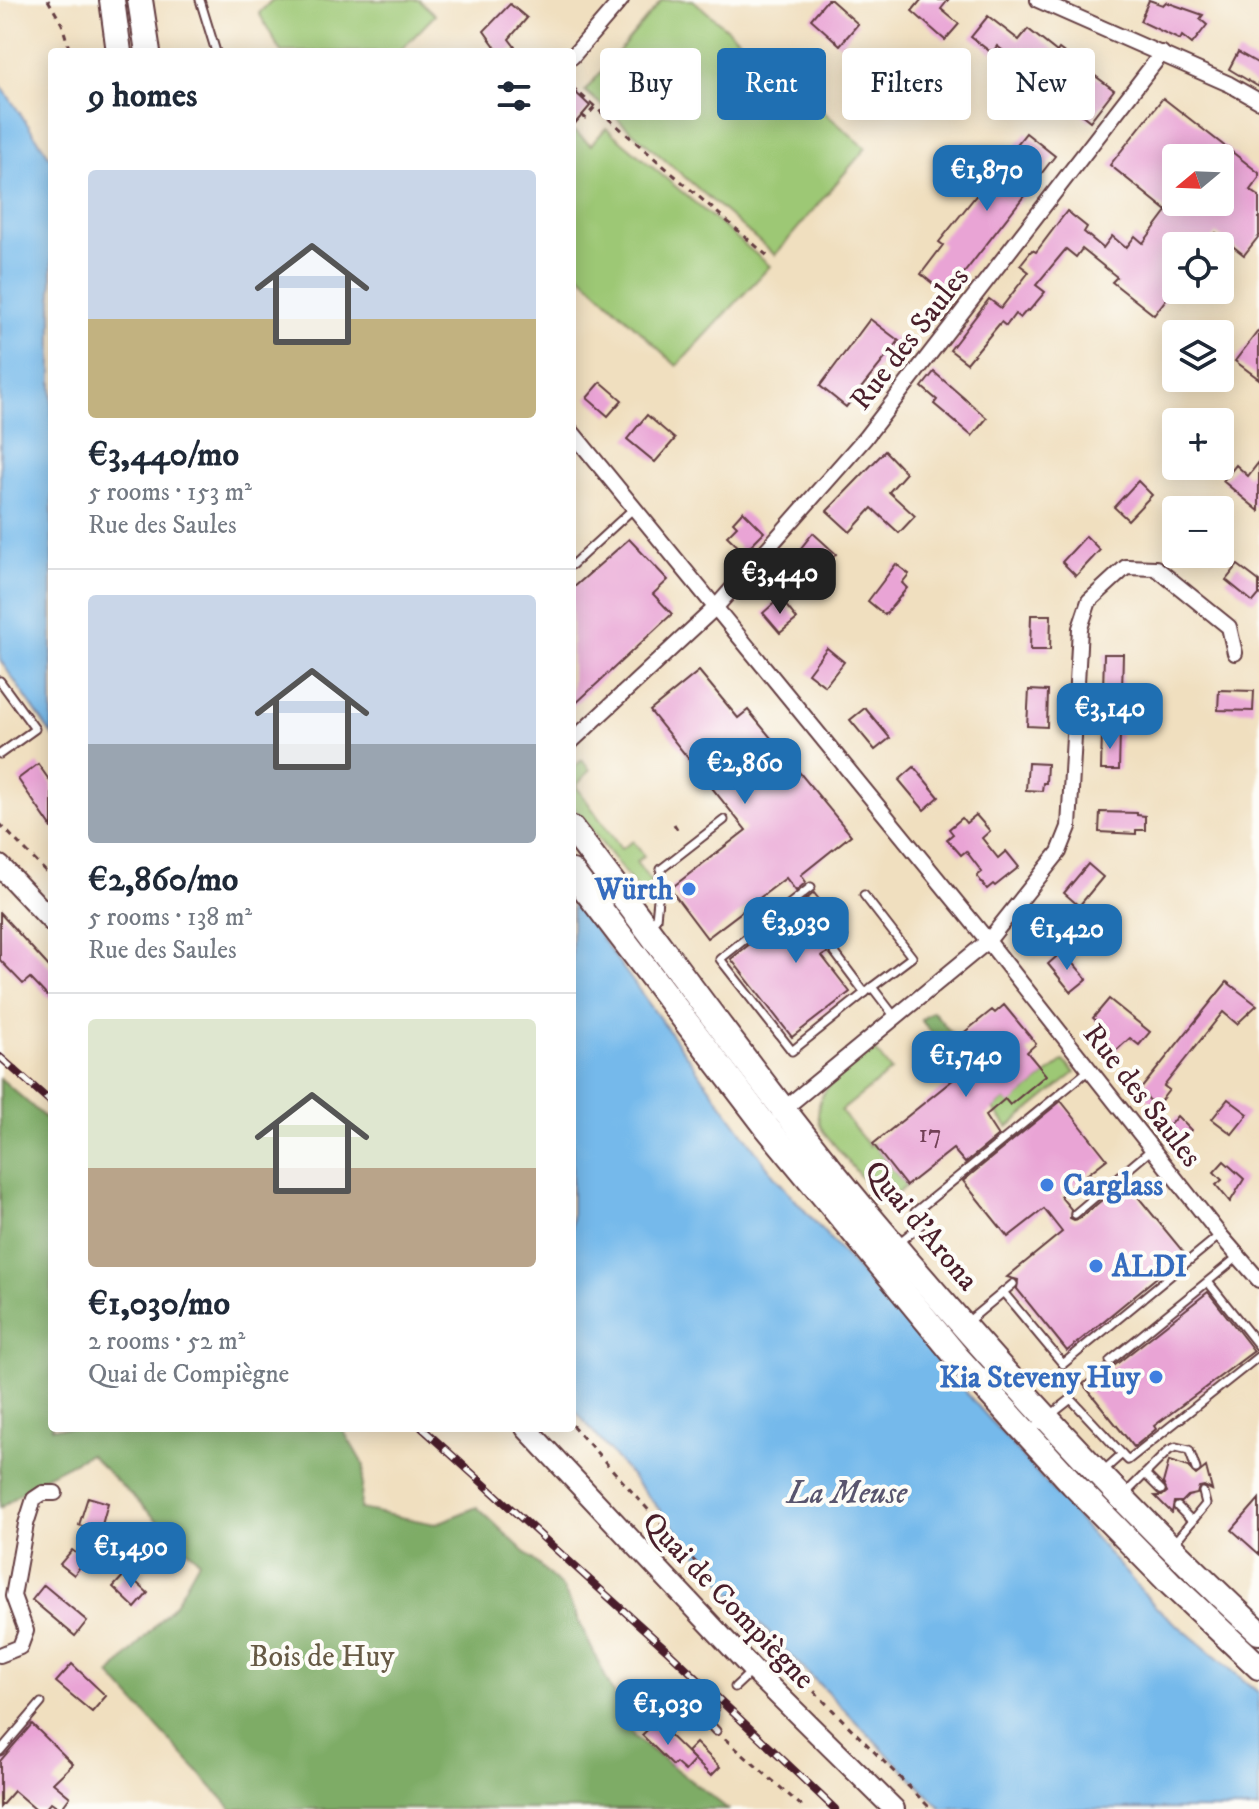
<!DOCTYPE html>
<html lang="en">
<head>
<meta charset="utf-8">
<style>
  :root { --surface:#fff; --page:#f2f2f3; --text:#1f2937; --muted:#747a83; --line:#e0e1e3; --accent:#1f6fb2 }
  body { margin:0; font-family:"IM FELL DW Pica",serif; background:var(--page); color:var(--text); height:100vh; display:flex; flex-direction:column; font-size:30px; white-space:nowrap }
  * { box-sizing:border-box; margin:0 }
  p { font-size:26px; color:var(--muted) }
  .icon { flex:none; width:44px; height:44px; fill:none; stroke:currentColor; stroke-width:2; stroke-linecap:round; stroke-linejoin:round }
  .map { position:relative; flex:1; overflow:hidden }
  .drawer { position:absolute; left:48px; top:48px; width:528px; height:1384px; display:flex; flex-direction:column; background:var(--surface); border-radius:8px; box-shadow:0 4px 20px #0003 }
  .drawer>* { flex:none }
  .banner { position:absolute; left:600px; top:48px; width:538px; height:72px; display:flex; gap:16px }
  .needle { width:52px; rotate:251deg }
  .controls { position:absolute; left:1162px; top:144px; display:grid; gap:16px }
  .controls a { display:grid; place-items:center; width:72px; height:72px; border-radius:8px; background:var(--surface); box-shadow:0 4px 20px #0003; font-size:40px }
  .price { position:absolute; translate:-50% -68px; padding:0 18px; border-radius:16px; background:var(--accent); color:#fff; font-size:26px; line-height:52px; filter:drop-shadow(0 2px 4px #0008) }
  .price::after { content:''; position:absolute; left:50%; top:48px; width:24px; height:18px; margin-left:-12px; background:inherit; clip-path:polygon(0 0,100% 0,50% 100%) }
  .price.current { background:#222; color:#fff }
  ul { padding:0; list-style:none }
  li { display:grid; align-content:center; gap:16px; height:424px; padding:0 40px }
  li+li { border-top:2px solid var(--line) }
  li span { display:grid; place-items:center; height:248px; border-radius:8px; color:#555 }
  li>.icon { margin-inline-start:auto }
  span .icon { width:144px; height:144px; fill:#fffc; stroke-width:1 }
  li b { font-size:34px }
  h2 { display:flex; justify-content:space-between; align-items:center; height:96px; padding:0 40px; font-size:34px }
  .chip { padding:0 28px; border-radius:8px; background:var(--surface); box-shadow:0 4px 20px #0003; font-size:28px; line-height:72px }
  .chip.current { background:var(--accent); color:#fff }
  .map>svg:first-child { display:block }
  .green { fill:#9dc875; stroke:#747450; stroke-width:2 }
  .forest { fill:#7eac66; stroke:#646648; stroke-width:2 }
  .water { fill:#74b9eb; stroke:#5f6c8b; stroke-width:2 }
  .building { fill:#e9a4d5; fill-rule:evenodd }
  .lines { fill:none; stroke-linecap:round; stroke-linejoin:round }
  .service-casing { stroke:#633c41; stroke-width:11 }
  .minor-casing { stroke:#633c41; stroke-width:18 }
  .secondary-casing { stroke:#633c41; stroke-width:24 }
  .primary-casing { stroke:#633c41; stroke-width:28 }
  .path { stroke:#633c41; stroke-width:3; stroke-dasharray:6 6; stroke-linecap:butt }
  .service { stroke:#fff; stroke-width:7 }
  .minor { stroke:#fff; stroke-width:14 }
  .secondary { stroke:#fff; stroke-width:20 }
  .primary { stroke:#fff; stroke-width:24 }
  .rail-casing { stroke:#4a1f2b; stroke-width:8 }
  .rail { stroke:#fdfcf7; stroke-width:5; stroke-dasharray:15; stroke-linecap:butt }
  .shop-dot { fill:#3f7fe0; stroke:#fdfcf7; stroke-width:3 }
  .labels { text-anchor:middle; stroke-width:8; stroke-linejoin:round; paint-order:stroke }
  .number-label { font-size:26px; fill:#724056 }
  .street-label { font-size:30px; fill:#4a1f2b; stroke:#fdfcf7 }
  .shop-label { font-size:30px; font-weight:bold; fill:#366cbe; stroke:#fdfcf7; text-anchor:end }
  .park-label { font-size:30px; fill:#675a45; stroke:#fdfcf7 }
  .water-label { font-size:32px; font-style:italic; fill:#59556e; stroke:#fdfcf7 }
</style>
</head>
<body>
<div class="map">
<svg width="1259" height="1809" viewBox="0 0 1259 1809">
  <rect width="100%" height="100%" fill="#fdfcf7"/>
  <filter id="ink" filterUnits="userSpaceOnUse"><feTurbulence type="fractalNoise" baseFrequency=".0125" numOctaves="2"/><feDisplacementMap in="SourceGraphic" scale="16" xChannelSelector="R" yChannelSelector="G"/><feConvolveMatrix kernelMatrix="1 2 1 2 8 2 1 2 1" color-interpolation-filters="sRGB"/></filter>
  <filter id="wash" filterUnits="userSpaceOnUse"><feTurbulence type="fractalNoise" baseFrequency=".006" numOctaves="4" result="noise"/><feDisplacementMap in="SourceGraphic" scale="32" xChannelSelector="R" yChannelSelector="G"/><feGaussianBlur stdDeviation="1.8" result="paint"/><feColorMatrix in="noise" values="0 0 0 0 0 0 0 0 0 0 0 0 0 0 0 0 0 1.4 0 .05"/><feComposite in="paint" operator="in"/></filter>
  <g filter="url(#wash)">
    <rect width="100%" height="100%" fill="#f0dfbf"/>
    <g class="green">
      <polygon points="272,0 419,0 435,15 399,52 281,52 259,13"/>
      <polygon points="662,0 693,0 866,148 775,255 585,91"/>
      <polygon points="606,128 770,266 677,366 572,267 572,134 574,131 591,145"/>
      <polygon points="582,760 590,770 576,786 621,849 633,841 644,856 636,862 651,882 645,899 572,805 572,769"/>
      <path d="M874,1049L891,1071L841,1111L869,1146L873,1144L906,1186L883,1204L823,1131C803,1092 848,1070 874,1049Z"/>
      <polygon points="1064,1061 1075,1073 1008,1127 993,1109 1005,1099 1010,1104"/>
    </g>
    <g class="forest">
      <polygon points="933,1011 975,1062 963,1072 921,1020"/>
      <polygon points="0,1078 52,1124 52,1428 342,1428 364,1466 360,1509 435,1524 477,1507 563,1588 634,1737 728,1809 232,1809 110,1675 175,1604 199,1561 89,1454 42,1478 0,1508"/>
    </g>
    <g class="water">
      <polygon points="0,84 52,160 52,735 0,660"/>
      <polygon points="572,898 775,1177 1156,1607 1259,1693 1259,1809 942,1809 739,1603 572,1407"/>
    </g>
    <g id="blocks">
      <g class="building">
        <polygon points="827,0 831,0 858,24 840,45 811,19"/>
        <polygon points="921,0 948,0 941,9 959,24 945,40 912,11"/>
        <polygon points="1149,0 1163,5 1166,2 1203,15 1200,19 1207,25 1192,44 1182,36 1180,40 1140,21"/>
        <polygon points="510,4 527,18 509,39 515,47 508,52 499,52 484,31"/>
        <polygon points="988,16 1019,40 1028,29 1057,52 1059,49 1114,90 1090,121 1070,105 1076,98 1028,61 1024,67 997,46 992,53 971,37"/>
        <polygon points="1238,52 1259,64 1259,87 1229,69"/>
        <polygon points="572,89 590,106 572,127"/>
        <path d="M1163,98L1259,173V178L1250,190L1259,196V236L1244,255L1216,233L1206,246H1176V286L1154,315L1112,282L1117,277L1082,249L1076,257L1066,249L1036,285L1045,292L1029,311L1027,310L1020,318L1015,314L1006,326L1001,322L967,363L950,350L989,299L1001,308L1029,272L1020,265L1032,250L1036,252L1067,211L1087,227L1084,232L1103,248L1112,236L1126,248L1135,236L1143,243L1167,211L1110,165ZM1176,158H1220V202H1176Z"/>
        <polygon points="1026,133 1055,156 947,295 921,274 943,245 939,242"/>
        <polygon points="870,319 899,341 846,407 820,386"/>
        <polygon points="1259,330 1259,379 1235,361"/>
        <polygon points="934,372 987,418 972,436 934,404 937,400 922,387"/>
        <polygon points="601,382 622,400 608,416 587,398"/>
        <polygon points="647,415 675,439 655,462 627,439"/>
        <polygon points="885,451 906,473 889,492 915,516 899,533 872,508 850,532 827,511"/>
        <polygon points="1259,462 1259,511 1223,481 1236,465 1248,476"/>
        <polygon points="1138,481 1152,495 1128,520 1114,507"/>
        <polygon points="743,511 764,532 744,552 727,536 737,526 733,522"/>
        <polygon points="813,533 836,554 825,567 828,569 817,581 793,558"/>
        <polygon points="1086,536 1100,550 1076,576 1062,562"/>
        <polygon points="629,539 668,580 653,594 672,614 572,707 572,589"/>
        <polygon points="896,564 909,574 902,583 907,588 885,615 868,601"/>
        <polygon points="1238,565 1259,581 1259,595 1253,602 1226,580"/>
        <polygon points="780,598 797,619 780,633 763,613"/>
        <polygon points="1031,615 1051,615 1050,650 1030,650"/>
        <polygon points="827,648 844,662 825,686 808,673"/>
        <polygon points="1104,654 1123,654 1122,691 1103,691"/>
        <polygon points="699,671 738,718 748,710 851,835 801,875 806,882 796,891 786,878 707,938 670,889 746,830 650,711"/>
        <polygon points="1029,690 1048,691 1047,727 1027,726"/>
        <polygon points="1219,690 1254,691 1253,711 1218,710"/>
        <polygon points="865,708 890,738 875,750 850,720"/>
        <polygon points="1102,732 1120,733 1119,770 1101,770"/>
        <polygon points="1028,763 1047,764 1046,783 1043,783 1042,791 1026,790"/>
        <polygon points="38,764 52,784 52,828 18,779"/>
        <polygon points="914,767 939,797 924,810 899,780"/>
        <polygon points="1100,812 1137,813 1137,815 1145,816 1145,830 1136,830 1136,834 1099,832"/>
        <polygon points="976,815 990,831 982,838 998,858 1006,851 1019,867 995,886 993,884 987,889 977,876 982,872 966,851 961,855 947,839 953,834 949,829 962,818 966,823"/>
        <polygon points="1088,864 1103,877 1079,906 1064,893"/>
        <polygon points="814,893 848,936 837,945 828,944 827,953 822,956 850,992 792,1037 731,959"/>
        <polygon points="0,913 52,970 52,1001 30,978 23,984 0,960"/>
        <polygon points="1063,951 1087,979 1071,992 1048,964"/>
        <polygon points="1227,982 1257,1005 1237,1024 1223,1012 1164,1086 1169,1090 1156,1107 1140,1090"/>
        <polygon points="1109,999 1150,1032 1139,1045 1130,1038 1109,1057 1088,1034 1100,1024 1093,1018"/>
        <polygon points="1004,1005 1036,1044 1027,1052 1046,1075 1010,1105 1005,1099 985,1116 998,1136 965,1163 953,1149 906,1186 873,1144 975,1062 956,1039 992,1010 995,1013"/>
        <polygon points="1228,1099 1248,1114 1232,1134 1212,1119"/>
        <polygon points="1061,1101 1107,1159 1060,1196 1071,1209 1070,1218 1074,1220 1079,1219 1125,1181 1185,1254 1067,1351 1017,1289 1018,1280 1007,1277 1062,1232 1044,1209 1008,1237 963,1181"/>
        <polygon points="1177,1116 1191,1130 1182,1142 1166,1129"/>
        <polygon points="1224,1161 1244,1179 1230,1202 1216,1185 1222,1180 1214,1172"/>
        <polygon points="1208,1292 1254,1351 1154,1426 1156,1429 1134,1447 1083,1384 1105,1365 1108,1369 1114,1366"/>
        <polygon points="1169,1461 1188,1467 1196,1475 1206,1467 1212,1490 1204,1486 1199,1487 1197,1494 1188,1496 1182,1502 1174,1502 1172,1513 1155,1496 1162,1496 1167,1492 1163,1483"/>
        <polygon points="88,1497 108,1503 100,1532 79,1525"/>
        <polygon points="1259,1499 1259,1554 1232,1530"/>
        <polygon points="72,1550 85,1560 74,1575 60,1564"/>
        <polygon points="126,1573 148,1593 135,1608 113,1587"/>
        <polygon points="44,1585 87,1621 75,1636 32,1600"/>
        <polygon points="72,1664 106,1696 92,1712 56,1682"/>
        <polygon points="656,1722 695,1760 685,1771 676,1763 673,1766 642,1735"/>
        <polygon points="32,1724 73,1764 53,1783 70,1797 61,1809 51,1802 45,1809 35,1809 14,1791 0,1807 0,1761"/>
        <polygon points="696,1743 720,1767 711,1776 687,1752"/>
      </g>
    </g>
  </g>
  <g filter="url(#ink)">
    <use href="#blocks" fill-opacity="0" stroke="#633c41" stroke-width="2"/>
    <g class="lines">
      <defs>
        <g id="service">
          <polyline points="200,0 216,52"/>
          <polyline points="572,565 634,508"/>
          <polyline points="0,681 35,729 0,754"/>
          <polyline points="811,887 720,959 792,1051 872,987 895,1017"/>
          <polyline points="864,895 912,957 872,987"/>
          <polyline points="648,924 656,919 661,869 724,820"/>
          <polyline points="832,949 865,993"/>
          <polyline points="1075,1214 1152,1149"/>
          <polyline points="900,1242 923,1223 915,1212 1089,1070"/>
          <polyline points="1208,1282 1259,1346"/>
          <polyline points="1003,1292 1063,1364 1220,1235"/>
          <polyline points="965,1324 1013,1284"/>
          <polyline points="1110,1361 1239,1256"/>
          <polyline points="1029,1432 1071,1399 1122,1454 1102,1472"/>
          <polyline points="1122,1454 1128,1460 1259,1356"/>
          <polyline points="1145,1474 1161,1490"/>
          <polyline points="1124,1495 1169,1450 1176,1447 1189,1450 1196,1469"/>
          <polyline points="1178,1507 1192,1521"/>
          <polyline points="1174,1543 1206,1504 1203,1492"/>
          <polyline points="735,1687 751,1672"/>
          <polyline points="714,1708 704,1718 716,1731"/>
          <polyline points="0,1751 41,1703"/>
        </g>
        <g id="minor">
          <polyline points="1038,0 1229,84 1259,101"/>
          <polyline points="572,57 621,0"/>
          <polyline points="572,432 988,941 1220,1235 1259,1280"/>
          <polyline points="572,741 716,607 865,438 1162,53"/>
          <polyline points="779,1113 988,941 1059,852 1069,827 1080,628 1089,601 1126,567 1156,568 1229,627 1235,653"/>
          <polyline points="0,1655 20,1647 26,1631 13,1596 26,1524 34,1499 43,1493 55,1493"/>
        </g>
        <g id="secondary">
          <polyline points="0,866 52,921"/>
          <polyline points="526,1428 753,1670 894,1809"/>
        </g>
        <g id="primary">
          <polyline points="112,0 119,52"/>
          <polyline points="140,0 148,52"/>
          <path d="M572,829C676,965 775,1106 886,1236C1003,1374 1126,1509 1259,1632"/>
          <polyline points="572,872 765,1125 957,1357 1073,1484 1170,1583 1259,1667"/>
        </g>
      </defs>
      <use href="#service" class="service-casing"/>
      <use href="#minor" class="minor-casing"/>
      <use href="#secondary" class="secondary-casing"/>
      <use href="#primary" class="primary-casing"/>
      <g class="path">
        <polyline points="48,0 62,24 70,52"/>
        <polyline points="572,87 771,259"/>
        <polyline points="582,115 585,118 595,107"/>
        <polyline points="0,824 52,878"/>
        <polyline points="674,824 677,829"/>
        <polyline points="572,1425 788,1665 931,1809"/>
        <polyline points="725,1739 805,1809"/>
      </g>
      <use href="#service" class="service"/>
      <use href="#minor" class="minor"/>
      <use href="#secondary" class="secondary"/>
      <use href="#primary" class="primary"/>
      <defs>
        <g id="rail">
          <polyline points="0,1057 52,1103"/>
          <polyline points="422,1428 667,1650 835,1809"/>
        </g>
      </defs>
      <use href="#rail" class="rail-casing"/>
      <use href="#rail" class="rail"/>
    </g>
  </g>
  <g class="shop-dot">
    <circle cx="689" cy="889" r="8"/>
    <circle cx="1047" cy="1185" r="8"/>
    <circle cx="1096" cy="1266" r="8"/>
    <circle cx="1156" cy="1377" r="8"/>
  </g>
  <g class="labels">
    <g class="number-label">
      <text x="930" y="1142">17</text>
    </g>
    <g class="street-label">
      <text transform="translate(909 338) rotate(-52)" y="10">Rue des Saules</text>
      <text transform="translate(1143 1095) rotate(52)" y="10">Rue des Saules</text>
      <text transform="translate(922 1225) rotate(50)" y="10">Quai d'Arona</text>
      <text transform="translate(729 1600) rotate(46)" y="10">Quai de Compiègne</text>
    </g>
    <g class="shop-label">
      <text x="673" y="899">Würth</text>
      <text x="1063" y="1195" text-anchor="start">Carglass</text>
      <text x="1112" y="1276" text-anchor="start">ALDI</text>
      <text x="1140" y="1387">Kia Steveny Huy</text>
    </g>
    <g class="park-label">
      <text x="322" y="1666">Bois de Huy</text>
    </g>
    <g class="water-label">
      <text x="847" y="1503">La Meuse</text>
    </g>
  </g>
</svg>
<div class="controls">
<a><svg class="needle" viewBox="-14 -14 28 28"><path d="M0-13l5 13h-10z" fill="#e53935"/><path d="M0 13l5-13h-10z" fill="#747a83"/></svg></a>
<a><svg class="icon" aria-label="locate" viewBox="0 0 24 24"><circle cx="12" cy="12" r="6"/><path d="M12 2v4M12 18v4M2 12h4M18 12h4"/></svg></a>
<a><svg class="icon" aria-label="layers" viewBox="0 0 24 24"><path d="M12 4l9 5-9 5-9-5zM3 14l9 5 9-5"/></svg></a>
<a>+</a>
<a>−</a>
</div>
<b class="price" style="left:987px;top:213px">€1,870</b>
<b class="price current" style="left:780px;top:616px">€3,440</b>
<b class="price" style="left:1110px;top:751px">€3,140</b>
<b class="price" style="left:745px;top:806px">€2,860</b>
<b class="price" style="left:796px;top:965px">€3,930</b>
<b class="price" style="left:1067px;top:972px">€1,420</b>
<b class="price" style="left:966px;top:1099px">€1,740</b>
<b class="price" style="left:131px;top:1590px">€1,490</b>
<b class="price" style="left:668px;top:1747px">€1,030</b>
<div class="banner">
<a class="chip">Buy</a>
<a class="chip current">Rent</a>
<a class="chip">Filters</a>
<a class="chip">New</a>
</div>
<section class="drawer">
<h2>9 homes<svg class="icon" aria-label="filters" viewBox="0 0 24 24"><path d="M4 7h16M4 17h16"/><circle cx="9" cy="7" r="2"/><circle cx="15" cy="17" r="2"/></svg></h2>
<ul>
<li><span style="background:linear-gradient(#c9d6e8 60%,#c2b280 0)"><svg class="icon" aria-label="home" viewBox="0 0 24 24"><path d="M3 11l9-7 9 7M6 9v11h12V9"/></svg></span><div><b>€3,440/mo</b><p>5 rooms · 153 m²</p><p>Rue des Saules</p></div></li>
<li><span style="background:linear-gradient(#c9d6e8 60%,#9aa5b1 0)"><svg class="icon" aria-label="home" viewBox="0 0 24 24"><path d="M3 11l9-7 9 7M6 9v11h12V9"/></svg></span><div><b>€2,860/mo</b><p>5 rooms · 138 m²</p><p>Rue des Saules</p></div></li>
<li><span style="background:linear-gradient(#dfe7d0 60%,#b9a48a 0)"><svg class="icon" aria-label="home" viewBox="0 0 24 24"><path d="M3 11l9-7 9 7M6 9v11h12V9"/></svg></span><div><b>€1,030/mo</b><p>2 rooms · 52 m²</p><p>Quai de Compiègne</p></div></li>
</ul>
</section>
</div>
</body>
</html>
